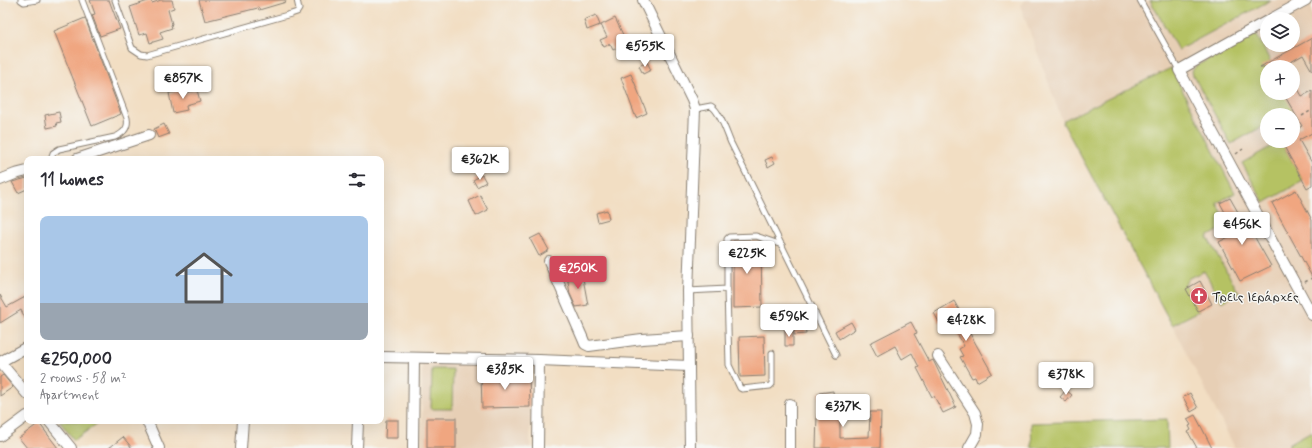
<!DOCTYPE html>
<html lang="en">
<head>
<meta charset="utf-8">
<style>
  :root { --surface:#fff; --page:#f2f2f3; --text:#2b2b33; --muted:#7c7c81; --accent:#d1495b }
  body { margin:0; font-family:Mynerve,sans-serif; background:var(--page); color:var(--text); height:100vh; display:flex; flex-direction:column; font-size:15px; white-space:nowrap }
  * { box-sizing:border-box; margin:0 }
  p { font-size:13px; color:var(--muted) }
  .icon { flex:none; width:22px; height:22px; fill:none; stroke:currentColor; stroke-width:2; stroke-linecap:round; stroke-linejoin:round }
  .map { position:relative; flex:1; overflow:hidden }
  .sheet { position:absolute; left:24px; top:156px; width:360px; height:268px; display:flex; flex-direction:column; background:var(--surface); border-radius:8px; box-shadow:0 4px 16px #0002 }
  .sheet>* { flex:none }
  .controls { position:absolute; left:1260px; top:12px; display:grid; gap:8px }
  .controls a { display:grid; place-items:center; width:40px; height:40px; border-radius:50%; background:var(--surface); box-shadow:0 4px 16px #0002; font-size:20px }
  .price { position:absolute; translate:-50% -34px; padding:0 9px; border-radius:4px; background:#fff; color:#222; font-size:13px; line-height:26px; filter:drop-shadow(0 1px 2px #0008) }
  .price::after { content:''; position:absolute; left:50%; top:24px; width:12px; height:9px; margin-left:-6px; background:inherit; clip-path:polygon(0 0,100% 0,50% 100%) }
  .price.selected { background:var(--accent); color:#fff }
  ul { padding:0; list-style:none }
  li { display:grid; align-content:center; gap:8px; height:212px; padding:0 16px }
  li span { display:grid; place-items:center; height:124px; border-radius:8px; color:#555 }
  li>.icon { margin-inline-start:auto }
  span .icon { width:72px; height:72px; fill:#fffc; stroke-width:1 }
  li b { font-size:17px }
  h2 { display:flex; justify-content:space-between; align-items:center; height:48px; padding:0 16px; font-size:17px }
  .map>svg:first-child { display:block }
  .built { fill:#e7cfb5; fill-rule:evenodd }
  .green { fill:#b5c264; stroke:#686f40 }
  .building { fill:#f0a680 }
  .lines { fill:none; stroke-linecap:round; stroke-linejoin:round }
  .service-casing { stroke:#877d70; stroke-width:7 }
  .minor-casing { stroke:#877d70; stroke-width:12 }
  .path { stroke:#877d70; stroke-width:1.5; stroke-dasharray:3 3; stroke-linecap:butt }
  .service { stroke:#fff; stroke-width:5 }
  .minor { stroke:#fff; stroke-width:10 }
  .labels { text-anchor:middle; stroke-width:3; stroke-linejoin:round; paint-order:stroke }
  .poi-label { font-size:13px; fill:#1c1c1c; stroke:#f6f6f2; text-anchor:start }
</style>
</head>
<body>
<div class="map">
<svg width="1312" height="448" viewBox="0 0 1312 448">
  <rect width="100%" height="100%" fill="#f6f6f2"/>
  <filter id="ink" filterUnits="userSpaceOnUse"><feTurbulence type="fractalNoise" baseFrequency=".025" numOctaves="2"/><feDisplacementMap in="SourceGraphic" scale="8" xChannelSelector="R" yChannelSelector="G"/><feConvolveMatrix kernelMatrix="1 2 1 2 8 2 1 2 1" color-interpolation-filters="sRGB"/></filter>
  <filter id="wash" filterUnits="userSpaceOnUse"><feTurbulence type="fractalNoise" baseFrequency=".012" numOctaves="4" result="noise"/><feDisplacementMap in="SourceGraphic" scale="16" xChannelSelector="R" yChannelSelector="G"/><feGaussianBlur stdDeviation="0.9" result="paint"/><feColorMatrix in="noise" values="0 0 0 0 0 0 0 0 0 0 0 0 0 0 0 0 0 1.4 0 .05"/><feComposite in="paint" operator="in"/></filter>
  <g filter="url(#wash)">
    <rect width="100%" height="100%" fill="#f2dec3"/>
    <g class="built">
      <path d="M1026,0H1312V448H1235L1172,325L1063,123L1020,5ZM1267,19H1293V45H1267ZM1267,67H1293V93H1267ZM1267,115H1293V141H1267Z"/>
      <polygon points="422,363 531,365 530,448 422,448"/>
    </g>
    <g class="green">
      <polygon points="1150,0 1271,0 1178,50"/>
      <polygon points="1256,33 1273,67 1267,67 1267,93 1286,93 1295,109 1284,115 1267,115 1267,124 1231,144 1193,75 1192,71 1196,66"/>
      <polygon points="1171,68 1235,193 1217,203 1229,225 1207,237 1239,293 1222,302 1204,271 1189,278 1185,284 1199,311 1172,325 1063,123 1064,120"/>
      <polygon points="1281,141 1303,181 1264,203 1242,163"/>
      <polygon points="432,369 453,369 452,409 431,409"/>
      <polygon points="1167,419 1168,448 1032,448 1031,423"/>
      <polygon points="59,421 96,421 97,424 74,440"/>
      <polygon points="1312,431 1312,448 1288,448 1290,443"/>
    </g>
    <g id="blocks">
      <g class="building">
        <polygon points="90,0 109,0 120,29 100,36 92,15 95,14"/>
        <polygon points="151,0 152,3 161,0 172,0 174,8 168,10 172,24 171,25 172,28 160,32 163,39 150,43 147,33 139,35 130,7"/>
        <polygon points="199,0 285,0 286,2 259,10 258,8 205,21"/>
        <polygon points="596,15 600,25 587,30 584,20"/>
        <polygon points="85,18 121,114 92,126 54,31"/>
        <polygon points="615,18 627,43 613,50 610,44 604,47 600,40 607,37 601,25"/>
        <polygon points="1312,38 1312,71 1303,55 1282,67 1260,67"/>
        <polygon points="647,62 651,70 643,74 639,66"/>
        <polygon points="631,74 647,113 636,118 621,78"/>
        <polygon points="1293,80 1302,96 1312,91 1312,133 1299,140 1312,163 1312,185 1307,188 1281,141 1293,141 1293,129 1294,131 1302,126 1283,93 1293,93"/>
        <polygon points="183,90 183,93 197,90 200,101 186,105 187,110 173,113 169,93"/>
        <polygon points="59,112 61,122 56,123 57,126 47,128 45,115"/>
        <polygon points="164,124 169,134 158,138 154,129"/>
        <polygon points="772,157 775,163 768,167 765,160"/>
        <polygon points="482,175 486,182 477,187 473,180"/>
        <polygon points="27,178 27,189 18,193 12,182"/>
        <polygon points="1296,190 1312,220 1312,277 1272,203"/>
        <polygon points="480,195 488,210 476,216 469,201"/>
        <polygon points="1230,198 1247,228 1249,227 1271,266 1240,281 1219,242 1236,233 1220,203"/>
        <polygon points="607,210 609,219 598,222 596,213"/>
        <polygon points="540,234 549,250 539,256 530,239"/>
        <polygon points="733,241 761,242 762,307 733,308"/>
        <polygon points="582,273 588,305 576,307 570,294 567,275"/>
        <polygon points="1200,281 1212,304 1198,311 1186,289"/>
        <polygon points="0,295 7,307 27,296 27,322 21,310 0,323"/>
        <polygon points="954,301 966,322 971,320 974,326 968,330 992,373 977,382 975,377 972,378 960,357 963,356 959,349 964,346 948,317 939,322 934,313"/>
        <polygon points="851,322 855,329 839,339 835,331"/>
        <polygon points="911,322 917,333 914,334 929,362 933,360 956,407 943,413 934,396 932,397 917,368 919,367 912,353 902,359 895,346 877,356 870,343"/>
        <polygon points="805,324 806,334 794,335 794,325"/>
        <polygon points="785,329 793,330 793,346 785,346"/>
        <polygon points="764,336 765,376 740,377 739,337"/>
        <polygon points="3,375 13,387 0,396 0,377"/>
        <polygon points="481,375 529,375 530,407 482,408"/>
        <polygon points="1066,390 1072,395 1066,402 1060,397"/>
        <polygon points="833,391 835,415 840,415 840,438 869,437 870,412 881,412 880,448 816,448 817,414 821,414 819,393"/>
        <polygon points="1190,393 1198,408 1191,412 1183,397"/>
        <polygon points="1195,415 1203,430 1212,448 1197,448 1188,432 1191,430 1189,426 1191,425 1187,419"/>
        <rect x="427" y="418" width="29" height="30"/>
        <polygon points="386,420 398,420 398,438 385,438"/>
        <polygon points="39,423 58,448 27,448 19,438"/>
        <polygon points="123,437 132,448 109,448"/>
      </g>
    </g>
  </g>
  <g filter="url(#ink)">
    <use href="#blocks" fill-opacity="0" stroke="#877d70" stroke-width="1"/>
    <g class="lines">
      <defs>
        <g id="service">
          <polyline points="21,0 24,2 37,0"/>
          <polyline points="115,0 132,48 141,54 147,55 291,14 297,12 299,9 297,0"/>
          <polyline points="1140,0 1179,70"/>
          <path d="M695,109L711,106C720,111 727,134 731,143L836,355"/>
          <path d="M51,159L53,153L59,149L115,137C124,133 129,128 127,118L82,0"/>
          <polyline points="727,289 729,365 740,388 742,389 770,386 772,384 772,353"/>
          <polyline points="688,291 727,289 727,239 729,237 756,236 782,245"/>
        </g>
        <g id="minor">
          <polyline points="643,0 692,100 695,109 688,291 690,448"/>
          <polyline points="1271,19 1306,0"/>
          <polyline points="1267,21 1179,70 1312,315"/>
          <polyline points="77,159 149,135"/>
          <polyline points="0,180 15,174 27,171"/>
          <polyline points="549,261 583,339 585,344 589,346 642,339 689,336"/>
          <polyline points="938,356 975,413 978,424 977,434 969,448"/>
          <polyline points="381,357 539,360 689,366"/>
          <polyline points="0,362 27,394"/>
          <polyline points="0,362 27,347"/>
          <polyline points="790,404 790,448"/>
          <polyline points="49,421 71,448"/>
          <polyline points="147,421 159,448"/>
          <polyline points="0,436 27,416"/>
          <polyline points="241,448 243,421"/>
          <polyline points="357,448 358,421"/>
          <polyline points="413,448 414,358"/>
          <polyline points="538,448 539,360"/>
        </g>
      </defs>
      <use href="#service" class="service-casing"/>
      <use href="#minor" class="minor-casing"/>
      <g class="path">
        <polyline points="1302,116 1312,110"/>
        <polyline points="1236,154 1243,149"/>
        <polyline points="1305,282 1312,278"/>
      </g>
      <use href="#service" class="service"/>
      <use href="#minor" class="minor"/>
    </g>
  </g>
  <defs>
    <symbol id="church-disc" viewBox="-11 -11 22 22"><circle r="9.5" fill="#d1495b" stroke="#f6f6f2"/><path d="M-1.2-6h2.4v3.5h3.3v2.4h-3.3V6h-2.4V-.1h-3.3v-2.4h3.3Z" fill="#fff"/></symbol>
  </defs>
  <g fill-rule="evenodd">
    <use href="#church-disc" x="1189" y="286" width="20" height="20"/>
  </g>
  <g class="labels">
    <g class="poi-label">
      <text x="1212" y="301">Τρεις Ιεράρχες</text>
    </g>
  </g>
</svg>
<div class="controls">
<a><svg class="icon" aria-label="layers" viewBox="0 0 24 24"><path d="M12 4l9 5-9 5-9-5zM3 14l9 5 9-5"/></svg></a>
<a>+</a>
<a>−</a>
</div>
<b class="price" style="left:645px;top:68px">€555K</b>
<b class="price" style="left:183px;top:100px">€857K</b>
<b class="price" style="left:480px;top:181px">€362K</b>
<b class="price" style="left:1242px;top:246px">€456K</b>
<b class="price" style="left:747px;top:275px">€225K</b>
<b class="price selected" style="left:578px;top:290px">€250K</b>
<b class="price" style="left:789px;top:338px">€596K</b>
<b class="price" style="left:966px;top:342px">€428K</b>
<b class="price" style="left:505px;top:391px">€385K</b>
<b class="price" style="left:1066px;top:396px">€378K</b>
<b class="price" style="left:843px;top:428px">€337K</b>
<section class="sheet">
<h2>11 homes<svg class="icon" aria-label="filters" viewBox="0 0 24 24"><path d="M4 7h16M4 17h16"/><circle cx="9" cy="7" r="2"/><circle cx="15" cy="17" r="2"/></svg></h2>
<ul>
<li><span style="background:linear-gradient(#a9c7e8 70%,#9aa5b1 0)"><svg class="icon" aria-label="home" viewBox="0 0 24 24"><path d="M3 11l9-7 9 7M6 9v11h12V9"/></svg></span><div><b>€250,000</b><p>2 rooms · 58 m²</p><p>Apartment</p></div></li>
</ul>
</section>
</div>
</body>
</html>
